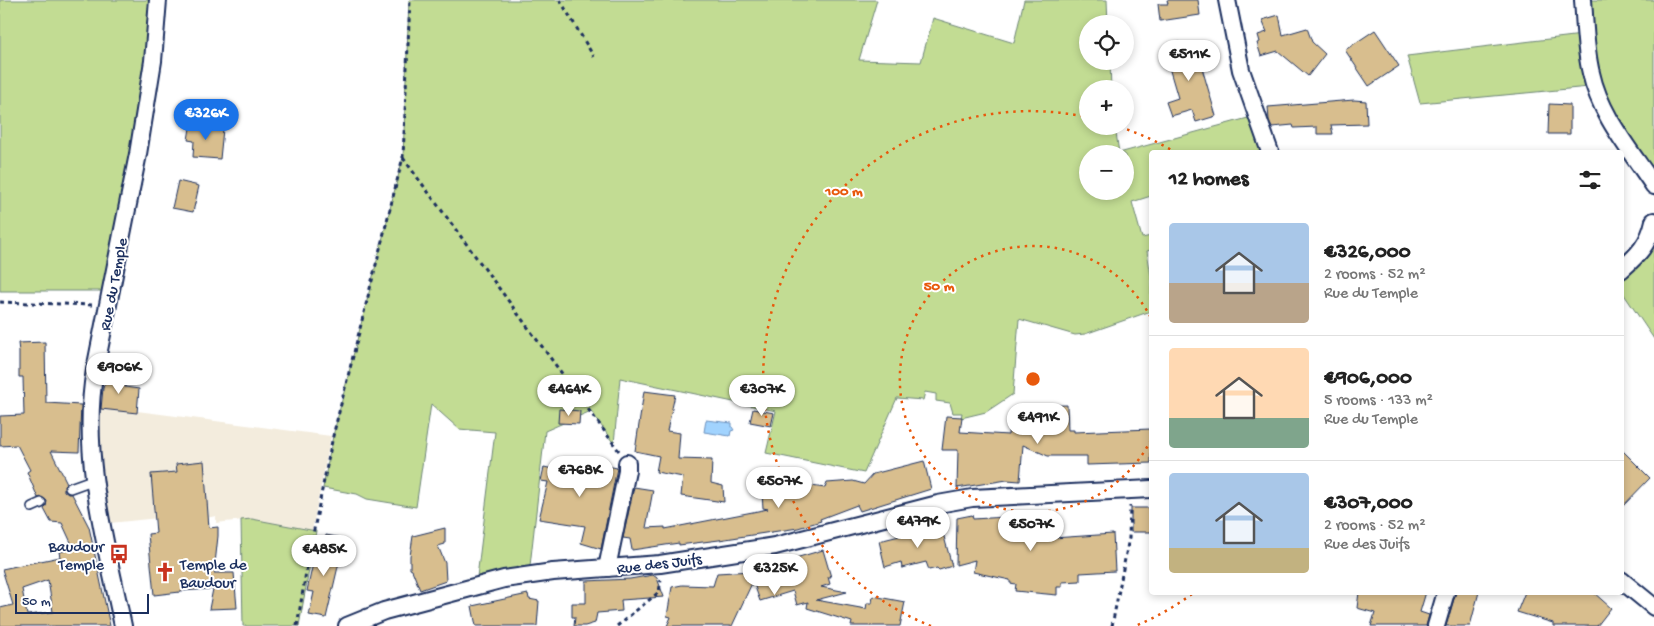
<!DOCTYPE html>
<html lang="en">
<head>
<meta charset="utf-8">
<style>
  :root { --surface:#fff; --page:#f2f2f2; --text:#222; --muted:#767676; --line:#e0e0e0; --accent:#1a73e8 }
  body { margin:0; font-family:"Gochi Hand",sans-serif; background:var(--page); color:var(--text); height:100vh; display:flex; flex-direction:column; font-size:19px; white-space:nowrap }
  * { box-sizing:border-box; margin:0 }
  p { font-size:16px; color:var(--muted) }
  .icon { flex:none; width:28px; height:28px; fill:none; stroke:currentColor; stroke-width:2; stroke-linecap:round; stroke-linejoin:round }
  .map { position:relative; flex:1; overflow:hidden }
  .sheet { position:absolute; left:1149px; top:150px; width:475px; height:445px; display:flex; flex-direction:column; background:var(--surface); border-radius:5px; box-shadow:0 2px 8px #0003 }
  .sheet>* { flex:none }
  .tools { position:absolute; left:1079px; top:15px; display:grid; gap:10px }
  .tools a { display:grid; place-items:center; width:55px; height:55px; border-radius:50%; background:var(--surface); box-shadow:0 2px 8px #0003; font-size:25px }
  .scale { position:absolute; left:15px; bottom:12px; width:134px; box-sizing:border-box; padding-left:5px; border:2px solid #1b2f5e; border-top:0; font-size:14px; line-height:18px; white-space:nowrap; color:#1b2f5e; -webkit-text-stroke:4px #fff; paint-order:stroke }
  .price { position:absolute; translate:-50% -42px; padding:0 11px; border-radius:18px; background:#fff; color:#222; font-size:16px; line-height:32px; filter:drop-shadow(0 1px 2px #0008) }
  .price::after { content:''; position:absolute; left:50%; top:30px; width:15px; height:11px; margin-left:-8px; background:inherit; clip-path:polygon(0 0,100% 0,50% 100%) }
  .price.selected { background:var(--accent); color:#fff }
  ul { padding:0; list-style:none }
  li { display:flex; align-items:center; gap:15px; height:125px; padding:0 20px }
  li+li { border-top:1px solid var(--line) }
  li span { display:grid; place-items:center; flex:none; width:140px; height:100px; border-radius:5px; color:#555 }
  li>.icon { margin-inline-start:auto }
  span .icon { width:60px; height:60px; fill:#fffc; stroke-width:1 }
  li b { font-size:21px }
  h2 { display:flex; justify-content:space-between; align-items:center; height:60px; padding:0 20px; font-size:21px }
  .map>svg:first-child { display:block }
  .built { fill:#f3ecdd }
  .green { fill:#c2dc93; stroke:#6e8678; fill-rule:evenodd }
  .water { fill:#a1d3fe; stroke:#6b91be }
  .building { fill:#d8be8e; stroke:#1b2f5e; fill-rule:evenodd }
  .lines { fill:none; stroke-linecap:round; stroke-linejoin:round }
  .service-casing { stroke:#1b2f5e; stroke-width:12 }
  .minor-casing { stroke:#1b2f5e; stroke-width:20 }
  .path { stroke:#1b2f5e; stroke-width:3; stroke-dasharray:4 4; stroke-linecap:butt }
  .service { stroke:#fff; stroke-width:9 }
  .minor { stroke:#fff; stroke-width:16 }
  .ring { fill:none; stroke:#e8590c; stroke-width:2.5; stroke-dasharray:2.5 5 }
  .labels { text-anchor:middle; stroke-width:4; stroke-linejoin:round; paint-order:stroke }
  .street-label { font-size:16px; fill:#1b2f5e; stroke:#fff }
  .poi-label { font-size:16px; fill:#1b2f5e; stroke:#fff; text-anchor:end }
  .centre { fill:#e8590c; stroke:#fff; stroke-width:2.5 }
  .ring-label { font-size:15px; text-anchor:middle; font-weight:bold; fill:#e8590c; stroke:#fff; stroke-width:4; stroke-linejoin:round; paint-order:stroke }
</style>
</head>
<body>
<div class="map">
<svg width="1654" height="626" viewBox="0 0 1654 626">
  <rect width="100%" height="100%" fill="#fff"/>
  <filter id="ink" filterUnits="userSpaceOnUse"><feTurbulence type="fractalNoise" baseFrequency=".02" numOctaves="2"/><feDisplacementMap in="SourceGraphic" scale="10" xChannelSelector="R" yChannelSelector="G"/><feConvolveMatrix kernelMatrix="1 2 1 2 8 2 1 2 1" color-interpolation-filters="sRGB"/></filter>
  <g filter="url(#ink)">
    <polygon class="built" points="98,406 331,436 312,530 252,519 216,523 216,516 206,518 206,513 110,523 99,462"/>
    <g class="green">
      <polygon points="0,0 152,0 147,63 102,291 0,291"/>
      <path d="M409,0H877L859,60L921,62L933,18L1014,43L1024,0H1107L1108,24H1088V61H1110L1111,89H1088V126H1115L1119,153L1248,118L1262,152H1151V196L1132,202L1142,238L1151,236V250L1147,251L1151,276V311L1085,334L1075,335L1019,319L1013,394L986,412L961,418L962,413H953L950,403L936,401V394L925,392L923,400L897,398L864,473L766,453L776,411L620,378L614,444L591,411L545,431L529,575L476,585L495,432L459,429L431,404L416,507L367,499L357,494L323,488L333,436L403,157ZM1088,154H1125V191H1088Z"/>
      <polygon points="1586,0 1654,0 1654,165 1649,166 1602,96"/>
      <polygon points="1582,35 1589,87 1420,103 1407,56"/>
      <polygon points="1654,246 1654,339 1621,290 1621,281"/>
      <polygon points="252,519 316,531 299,626 243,626 241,520"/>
    </g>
    <polygon class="water" points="706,420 732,423 732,427 734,430 731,431 730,436 704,432"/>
    <g class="building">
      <polygon points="1167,0 1198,0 1200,15 1160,21 1158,4 1168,4"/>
      <polygon points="1279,15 1283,35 1307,28 1312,42 1325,54 1308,76 1278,51 1261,56 1257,43 1260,42 1258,35 1267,32 1262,20"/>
      <polygon points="1375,30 1399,66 1369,86 1345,50"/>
      <polygon points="1179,42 1181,51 1202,45 1209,66 1202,68 1216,116 1196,122 1192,110 1171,116 1166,102 1178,98 1163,47"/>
      <polygon points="1354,100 1366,101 1367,124 1331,125 1333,134 1317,134 1317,127 1294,128 1293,125 1272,127 1269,120 1268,107"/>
      <polygon points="1549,104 1570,105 1570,134 1548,134"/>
      <polygon points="191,122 211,124 211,128 223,129 220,159 193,157 194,141 188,140"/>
      <polygon points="178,181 199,186 193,212 172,208"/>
      <path d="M45,342L46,403L81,405L79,452L51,451L67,483L64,486V491L68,494H72L89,527L110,626H0V608L13,605L2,569L60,557L59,552L74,549L62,523L51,522L44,509L46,506L47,501L42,497L38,498L27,472L30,470L17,445L0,446V416L24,415L23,377H19V352L18,343ZM48,580L53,612L27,615L22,589Z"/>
      <polygon points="109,372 125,374 125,387 139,389 137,413 101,409 103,388"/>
      <polygon points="644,391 675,395 667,431 680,433 678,459 712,460 711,483 723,486 724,502 681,496 683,477 656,472 659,456 635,451"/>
      <polygon points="1067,405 1068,430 1074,430 1074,432 1151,429 1151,463 1087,465 1087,456 1048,456 1023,445 1020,481 1007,480 957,488 958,450 942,450 946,416 962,417 960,432 1008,435 1010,415 1025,417 1026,406"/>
      <polygon points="559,409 580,411 579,424 558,423"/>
      <polygon points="753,409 774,413 771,426 750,422"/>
      <polygon points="1621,449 1650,478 1621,508"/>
      <polygon points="574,459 617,468 601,549 581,543 585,526 539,519 548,482 541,481 544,467 571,473"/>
      <polygon points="204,461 209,528 218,527 218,536 214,573 234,573 237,608 209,609 213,589 180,591 180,592 154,595 148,534 156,533 151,474 177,472 176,464"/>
      <polygon points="924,461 931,489 860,511 857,505 820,519 821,521 798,528 719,540 679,545 679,543 632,550 630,539 623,538 634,487 653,490 646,528 665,527 665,529 768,509 763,508 762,493 775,493 774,488 804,485 825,488 827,483 853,481 864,484 873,474"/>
      <rect x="1131" y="508" width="20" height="24"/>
      <polygon points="1057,514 1053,538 1113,534 1115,571 1080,573 1080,581 1062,582 1062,587 1057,587 1057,595 1015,591 1016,584 1010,583 1010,580 973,572 975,560 956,565 957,518 972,515 973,519"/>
      <polygon points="940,522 952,566 939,570 937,568 929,570 926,562 902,568 901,562 885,567 879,541 924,530 925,526"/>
      <polygon points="445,528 445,544 438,546 445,563 446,581 420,590 412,570 410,569 410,556 413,536"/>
      <polygon points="326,535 342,538 338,558 340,558 326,618 309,615 314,592 307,591 315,554 323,555"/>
      <polygon points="823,550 831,577 828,577 830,584 821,587 847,592 816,600 866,609 867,603 872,603 873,596 905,602 900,626 851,626 852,622 807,608 808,602 797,605 793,591 760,601 753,581 732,626 667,626 671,617 667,616 672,587 682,585 713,586 717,573 787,569 785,561"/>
      <polygon points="653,575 657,578 664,597 621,600 622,611 597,613 595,623 585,626 574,626 575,617 572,617 572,603 586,603 586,581 630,579"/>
      <polygon points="1359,592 1426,592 1420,612 1429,615 1426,626 1371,626 1375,613 1357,608"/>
      <polygon points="1456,592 1479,592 1470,626 1446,626"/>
      <polygon points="1525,592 1593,592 1611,608 1597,626 1553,626 1553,623 1517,612"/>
      <polygon points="528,594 529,599 539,601 537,626 476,626 472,606"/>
    </g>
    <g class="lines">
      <defs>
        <g id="service">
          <polyline points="70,488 95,479"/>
          <polyline points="32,507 41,503"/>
        </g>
        <g id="minor">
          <polyline points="1227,0 1241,70 1270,152"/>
          <path d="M1583,0C1585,24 1585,49 1591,73C1600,115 1631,151 1654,186"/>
          <path d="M1621,270C1638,255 1649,244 1654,221"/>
          <polyline points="607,568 627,471 627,463"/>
          <polyline points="1621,580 1654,607"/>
          <path d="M123,626C106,544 80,454 95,370L138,154L153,61L158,0"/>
          <polyline points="347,626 384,611 504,579 553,572 660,564 775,546 938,504 972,498 1151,489"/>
          <polyline points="1436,626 1446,592"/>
        </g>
      </defs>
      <use href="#service" class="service-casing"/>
      <use href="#minor" class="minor-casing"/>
      <g class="path">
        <polyline points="560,0 594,57"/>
        <polyline points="403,158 619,451"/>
        <polyline points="0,302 92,305"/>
        <polyline points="297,626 309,554 333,436 403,157 410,0"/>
        <polyline points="617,626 659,592 661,580"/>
        <polyline points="1112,626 1129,538 1130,506"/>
      </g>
      <use href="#service" class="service"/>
      <use href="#minor" class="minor"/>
    </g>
  </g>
  <g class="ring">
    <path d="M1151 440A133 133 0 1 1 1151 318"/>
    <path d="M1192 594A267 267 0 0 1 1135 626M931 626A267 267 0 0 1 1086 117M1120 127A267 267 0 0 1 1173 151"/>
  </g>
  <defs>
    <symbol id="bus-bare" viewBox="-9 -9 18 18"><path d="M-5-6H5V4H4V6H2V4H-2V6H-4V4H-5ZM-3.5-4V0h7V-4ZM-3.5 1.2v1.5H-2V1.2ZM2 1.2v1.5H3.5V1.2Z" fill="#c8321e" stroke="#fff" stroke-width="2.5" paint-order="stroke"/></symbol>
    <symbol id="church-bare" viewBox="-9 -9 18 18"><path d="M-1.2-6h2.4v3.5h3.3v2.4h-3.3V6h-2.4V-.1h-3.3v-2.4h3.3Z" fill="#c8321e" stroke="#fff" stroke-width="2.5" paint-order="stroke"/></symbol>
  </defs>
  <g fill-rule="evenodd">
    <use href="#bus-bare" x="105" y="540" width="28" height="28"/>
    <use href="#church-bare" x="151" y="558" width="28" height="28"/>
  </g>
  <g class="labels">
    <g class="street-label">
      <text transform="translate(112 284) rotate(-79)" y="6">Rue du Temple</text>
      <text transform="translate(659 562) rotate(-7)" y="6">Rue des Juifs</text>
    </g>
    <g class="poi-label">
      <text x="104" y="551">Baudour<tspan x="104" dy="18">Temple</tspan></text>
      <text x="180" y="569" text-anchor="start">Temple de<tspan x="180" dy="18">Baudour</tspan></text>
    </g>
  </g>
  <circle cx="1033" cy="379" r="8" class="centre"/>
  <g class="ring-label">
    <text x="844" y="195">100 m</text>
    <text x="939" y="290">50 m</text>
  </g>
</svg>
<div class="tools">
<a><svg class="icon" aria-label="locate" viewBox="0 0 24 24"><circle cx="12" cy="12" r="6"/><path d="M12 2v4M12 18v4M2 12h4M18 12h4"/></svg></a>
<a>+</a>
<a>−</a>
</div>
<div class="scale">50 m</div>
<b class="price" style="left:1189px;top:82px">€511K</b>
<b class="price selected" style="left:206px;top:141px">€326K</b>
<b class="price" style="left:119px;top:395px">€906K</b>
<b class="price" style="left:569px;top:417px">€464K</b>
<b class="price" style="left:762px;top:417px">€307K</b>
<b class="price" style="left:1038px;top:445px">€491K</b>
<b class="price" style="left:580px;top:498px">€768K</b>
<b class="price" style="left:779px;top:509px">€507K</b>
<b class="price" style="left:918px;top:549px">€479K</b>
<b class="price" style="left:1031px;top:552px">€507K</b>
<b class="price" style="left:324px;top:577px">€485K</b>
<b class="price" style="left:775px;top:596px">€325K</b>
<section class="sheet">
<h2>12 homes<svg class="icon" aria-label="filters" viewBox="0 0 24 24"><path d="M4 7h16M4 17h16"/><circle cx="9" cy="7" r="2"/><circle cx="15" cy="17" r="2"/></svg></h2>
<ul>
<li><span style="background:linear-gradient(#a9c7e8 60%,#b9a48a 0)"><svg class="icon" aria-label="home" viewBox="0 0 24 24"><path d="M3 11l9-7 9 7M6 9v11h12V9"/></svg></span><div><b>€326,000</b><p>2 rooms · 52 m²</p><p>Rue du Temple</p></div></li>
<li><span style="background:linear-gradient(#ffd9b3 70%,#7fa58c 0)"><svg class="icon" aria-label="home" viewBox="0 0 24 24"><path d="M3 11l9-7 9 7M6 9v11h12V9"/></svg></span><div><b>€906,000</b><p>5 rooms · 133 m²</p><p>Rue du Temple</p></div></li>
<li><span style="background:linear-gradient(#a9c7e8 75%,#c2b280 0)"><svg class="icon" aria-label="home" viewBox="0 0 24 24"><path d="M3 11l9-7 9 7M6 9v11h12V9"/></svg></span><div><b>€307,000</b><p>2 rooms · 52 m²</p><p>Rue des Juifs</p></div></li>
</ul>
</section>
</div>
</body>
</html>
